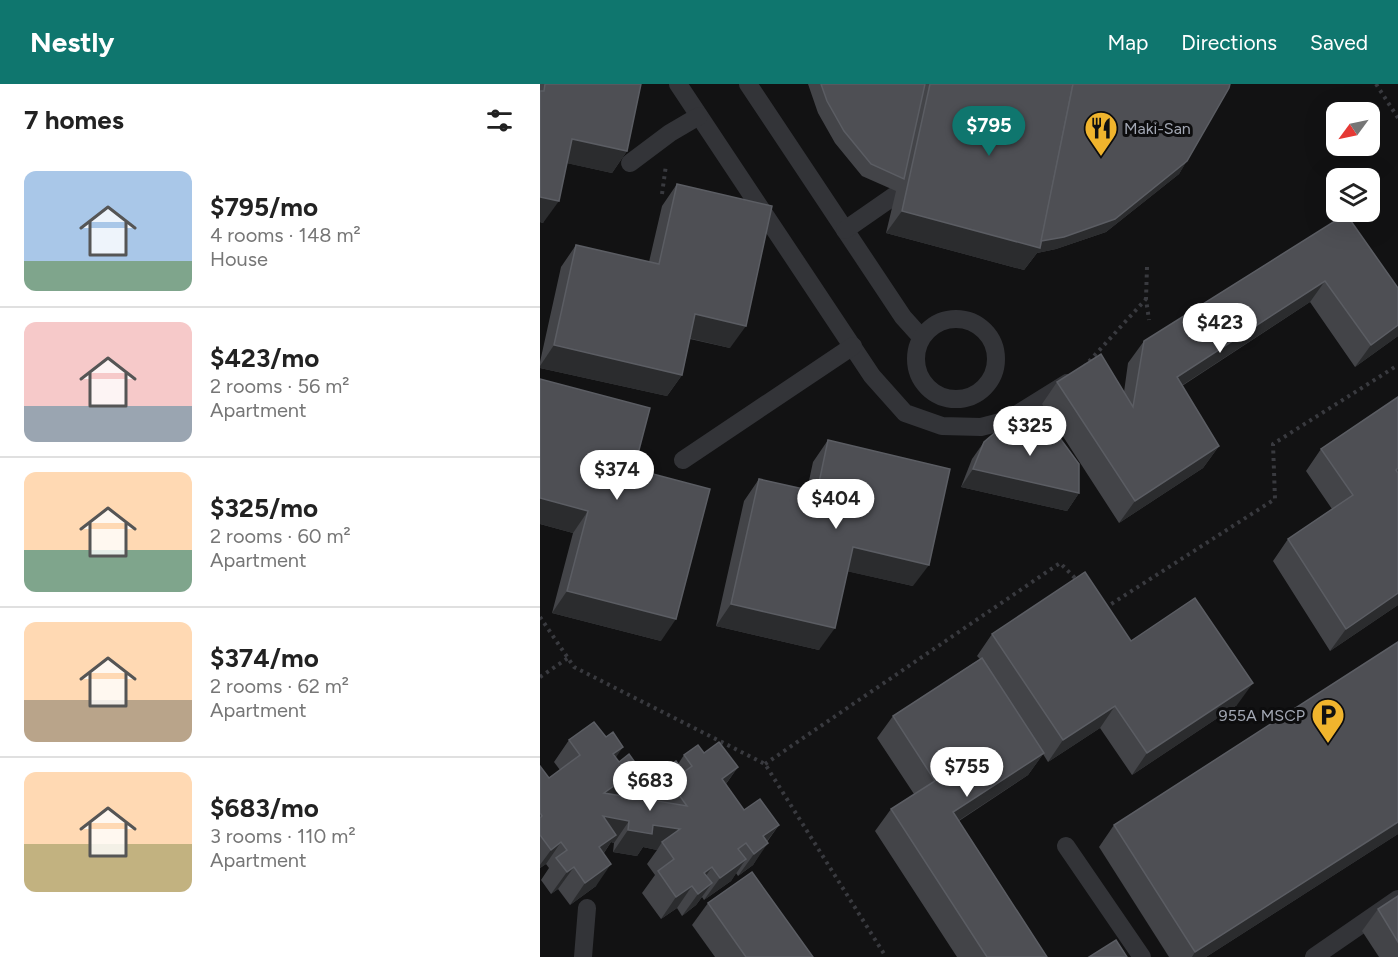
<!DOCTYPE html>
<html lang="en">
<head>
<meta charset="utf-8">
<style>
  :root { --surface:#fff; --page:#f6f6f6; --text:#222; --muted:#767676; --line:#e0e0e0; --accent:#0f766e }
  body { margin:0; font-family:Figtree,sans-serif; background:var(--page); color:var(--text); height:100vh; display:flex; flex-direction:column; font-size:22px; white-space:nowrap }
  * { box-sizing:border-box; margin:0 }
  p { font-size:20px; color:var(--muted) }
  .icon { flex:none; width:33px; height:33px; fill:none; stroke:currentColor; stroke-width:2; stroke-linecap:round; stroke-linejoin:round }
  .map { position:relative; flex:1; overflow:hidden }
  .panel { display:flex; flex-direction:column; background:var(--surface); width:540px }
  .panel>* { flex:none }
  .needle { width:39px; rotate:237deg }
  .controls { position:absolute; left:786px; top:18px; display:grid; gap:12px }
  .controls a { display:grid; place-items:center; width:54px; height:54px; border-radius:12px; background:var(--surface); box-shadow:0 6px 24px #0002; font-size:30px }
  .price { position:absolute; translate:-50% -51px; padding:0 14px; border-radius:21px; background:#fff; color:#222; font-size:20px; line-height:39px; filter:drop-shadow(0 2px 3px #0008) }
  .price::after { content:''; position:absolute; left:50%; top:36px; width:18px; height:14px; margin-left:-9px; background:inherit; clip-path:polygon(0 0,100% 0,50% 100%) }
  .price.active { background:var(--accent); color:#fff }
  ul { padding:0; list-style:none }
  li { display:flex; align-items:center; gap:18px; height:150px; padding:0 24px }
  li+li { border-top:2px solid var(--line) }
  li span { display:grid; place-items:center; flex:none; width:168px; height:120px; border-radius:12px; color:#555 }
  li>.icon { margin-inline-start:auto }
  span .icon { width:72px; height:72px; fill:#fffc; stroke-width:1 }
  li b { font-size:26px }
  h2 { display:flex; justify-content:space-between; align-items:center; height:72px; padding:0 24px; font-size:26px }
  header { display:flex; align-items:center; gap:36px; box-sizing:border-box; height:84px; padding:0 30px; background:var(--accent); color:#fff }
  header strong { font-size:28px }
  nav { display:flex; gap:33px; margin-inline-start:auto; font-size:21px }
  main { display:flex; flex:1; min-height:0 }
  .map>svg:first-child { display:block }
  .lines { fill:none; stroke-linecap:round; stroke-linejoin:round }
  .path { stroke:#393a3f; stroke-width:4; stroke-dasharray:3 4.5; stroke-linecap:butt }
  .service { stroke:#333438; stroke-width:18 }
  .wall { fill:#434448 }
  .shaded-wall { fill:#2b2c2e }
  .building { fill:#4e4f54; stroke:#5b5d63; stroke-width:1.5 }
  .labels { text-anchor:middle; stroke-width:6; stroke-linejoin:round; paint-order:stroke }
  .poi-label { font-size:16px; fill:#a3a8b4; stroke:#0d0d0e; text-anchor:start }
</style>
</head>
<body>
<header>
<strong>Nestly</strong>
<nav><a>Map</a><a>Directions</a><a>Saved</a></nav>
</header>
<main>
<section class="panel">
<h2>7 homes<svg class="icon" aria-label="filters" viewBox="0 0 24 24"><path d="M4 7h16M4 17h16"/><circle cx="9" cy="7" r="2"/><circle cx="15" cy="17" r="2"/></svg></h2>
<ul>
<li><span style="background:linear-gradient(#a9c7e8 75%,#7fa58c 0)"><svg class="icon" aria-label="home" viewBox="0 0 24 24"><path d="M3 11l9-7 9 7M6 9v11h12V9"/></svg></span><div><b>$795/mo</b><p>4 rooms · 148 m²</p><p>House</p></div></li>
<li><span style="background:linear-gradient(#f6c9c9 70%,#9aa5b1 0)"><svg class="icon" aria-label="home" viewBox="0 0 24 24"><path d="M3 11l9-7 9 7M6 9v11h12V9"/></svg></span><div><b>$423/mo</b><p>2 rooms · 56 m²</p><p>Apartment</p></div></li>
<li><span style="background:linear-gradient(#ffd9b3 65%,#7fa58c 0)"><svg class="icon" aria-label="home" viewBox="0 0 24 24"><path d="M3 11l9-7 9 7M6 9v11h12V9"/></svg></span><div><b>$325/mo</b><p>2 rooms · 60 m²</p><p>Apartment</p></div></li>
<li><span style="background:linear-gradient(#ffd9b3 65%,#b9a48a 0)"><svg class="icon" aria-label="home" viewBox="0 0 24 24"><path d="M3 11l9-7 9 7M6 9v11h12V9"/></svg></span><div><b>$374/mo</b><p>2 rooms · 62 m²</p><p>Apartment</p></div></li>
<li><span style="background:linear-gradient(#ffd9b3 60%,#c2b280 0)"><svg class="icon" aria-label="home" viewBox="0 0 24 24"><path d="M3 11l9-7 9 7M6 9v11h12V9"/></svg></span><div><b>$683/mo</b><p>3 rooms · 110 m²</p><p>Apartment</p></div></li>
</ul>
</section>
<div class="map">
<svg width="858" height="873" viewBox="0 0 858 873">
  <rect width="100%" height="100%" fill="#121213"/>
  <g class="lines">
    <g class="path">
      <polyline points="836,0 858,34"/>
      <polyline points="122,110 126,81"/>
      <polyline points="607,183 606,215 609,236"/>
      <polyline points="544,283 606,215"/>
      <polyline points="565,524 735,415 733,360 858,281"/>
      <polyline points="0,533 34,583 225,680 346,873"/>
      <polyline points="0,593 28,574"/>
      <polyline points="225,680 520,479 538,497"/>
    </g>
    <g class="service">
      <polyline points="138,0 332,292 365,329 402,342 441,343 468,336 527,299"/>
      <polyline points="208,0 363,233 381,253"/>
      <polyline points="90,79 130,49 159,32"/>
      <polyline points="305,146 354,112"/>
      <circle cx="416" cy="275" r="40"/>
      <polyline points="143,376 313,262"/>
      <polyline points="526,762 602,873"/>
      <polyline points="43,873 47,824"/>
      <polyline points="774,873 858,815"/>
    </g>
  </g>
  <g class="wall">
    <polygon points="0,0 101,0 87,67 72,89 27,79 3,139 0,138"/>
    <polygon points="268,0 690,0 639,90 566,148 516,165 497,169 484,186 346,149 356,107 322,92 295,59 278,29"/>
    <polygon points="137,100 190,264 150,255 142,291 127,312 0,284 0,278 21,183 36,161 109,178 122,122"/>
    <polygon points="806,130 858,204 858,252 815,283 770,218 642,302 679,362 663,384 579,439 502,320 517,298 584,308 588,279 604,257"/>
    <polygon points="0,295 94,385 121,557 12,529 33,449 0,440"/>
    <polygon points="858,313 858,521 790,567 733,477 748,455 792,425 766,387 781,365"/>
    <polygon points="288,356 373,502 307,487 279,566 176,542 204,417 219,395 267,406 273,378"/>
    <polygon points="444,358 539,409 527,427 421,403 432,375"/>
    <polygon points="452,550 591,557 697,621 592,691 560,644 508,678 503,670 488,691 419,737 507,873 417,873 335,747 351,725 374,710 337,654 353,632 440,575 437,572"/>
    <polygon points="858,558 858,750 666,873 629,873 559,763 574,741"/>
    <polygon points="29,656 76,674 79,678 99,684 83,706 77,711 85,712 96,697 113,699 122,687 138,680 144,671 164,669 198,683 186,700 204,726 239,741 227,758 213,781 198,792 196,789 191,797 164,816 162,813 156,821 142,832 137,824 121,835 102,809 115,791 107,780 117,766 103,763 97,772 73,768 74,759 71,758 64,769 56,802 30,821 18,805 11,810 1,796 9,784 6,780 0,784 0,682 9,694 20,686 14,678"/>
    <polygon points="858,812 858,873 839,873 822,847 838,825"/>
    <polygon points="168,819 273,873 175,873 152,841"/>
  </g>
  <g class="shaded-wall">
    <polygon points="32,55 87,67 72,89 17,77"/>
    <polygon points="647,77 639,90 566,148 516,165 497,169 484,186 346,149 362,127 496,158"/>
    <polygon points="0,113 19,117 3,139 0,138"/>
    <polygon points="785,197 770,218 621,315 637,293"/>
    <polygon points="155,230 206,242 190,264 140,252"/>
    <polygon points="858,241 858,252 815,283 831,261"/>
    <polygon points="14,261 142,291 127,312 0,284 0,282"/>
    <polygon points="679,362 663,384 579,439 595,417"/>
    <polygon points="433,385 539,409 527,427 421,403"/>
    <polygon points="0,414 48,427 33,449 0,440"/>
    <polygon points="313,463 389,481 373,502 297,485"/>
    <polygon points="27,507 136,535 121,557 12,529"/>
    <polygon points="858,509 858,521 790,567 806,545"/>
    <polygon points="191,520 295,544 279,566 176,542"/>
    <polygon points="713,599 697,621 592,691 607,669"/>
    <polygon points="575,622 560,644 508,678 523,656"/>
    <polygon points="83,663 68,685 73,670"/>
    <polygon points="504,669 488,691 398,750 413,728"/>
    <polygon points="198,683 182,705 182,695"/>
    <polygon points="99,684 83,706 49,731 64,709"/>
    <polygon points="63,732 89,737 74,759 71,758 61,773 48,754"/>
    <polygon points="858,738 858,750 666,873 652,873 655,868"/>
    <polygon points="113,741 140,745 122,758 117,766 103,763 97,772 73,768 88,746"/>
    <polygon points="239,741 223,762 228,759 213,781 198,792 214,770 223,752"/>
    <polygon points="21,758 6,780 0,784 0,781 11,766"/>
    <polygon points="206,775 191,797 164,816 180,794"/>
    <polygon points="71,780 56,802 30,821 45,799"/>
    <polygon points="34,783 18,805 11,810 27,788"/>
    <polygon points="172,783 157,805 164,789"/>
    <polygon points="172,799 156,821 142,832 158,810"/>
    <polygon points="152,802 137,824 121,835 136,813"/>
  </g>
  <g class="building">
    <polygon points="5,0 101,0 87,67 32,55 19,117 0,113 0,7 4,7"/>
    <polygon points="281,0 385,0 364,95 331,80 304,47 287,17"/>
    <polygon points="390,0 533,0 500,164 362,127"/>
    <polygon points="533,0 690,0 689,4 647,77 575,135 524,153 501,157"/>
    <polygon points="137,100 232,122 206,242 155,230 142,291 14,261 36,161 119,180"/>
    <polygon points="806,130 858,204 858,241 831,261 785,197 637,293 679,362 595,417 517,298 561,270 593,323 604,257"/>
    <polygon points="0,295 110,324 94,385 170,405 136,535 27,507 48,427 0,414"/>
    <polygon points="858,313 858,384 856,386 858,389 858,509 806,545 748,455 813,411 781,365"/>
    <polygon points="492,340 517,350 539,380 539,409 433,385 444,358 464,341"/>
    <polygon points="288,356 410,385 389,481 313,463 295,544 191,520 219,395 277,408"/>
    <polygon points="545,488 591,557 655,514 713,599 607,669 575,622 523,656 452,550"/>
    <polygon points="858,558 858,738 655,868 574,741"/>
    <polygon points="442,574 504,669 413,728 507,873 447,873 351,725 395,697 353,632"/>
    <polygon points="54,638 66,653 73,648 83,663 73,670 79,678 89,670 99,684 64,709 94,714 96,697 120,701 117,717 147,722 122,687 136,677 144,688 152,682 144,671 158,661 164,669 179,658 198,683 182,695 204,726 220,715 239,741 223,752 228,759 214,770 206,759 198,765 206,775 180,794 172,783 164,789 172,799 158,810 152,802 136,813 118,787 134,775 122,758 140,745 113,741 112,750 88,746 89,737 63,732 76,751 59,763 71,780 45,799 34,783 27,788 16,774 27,766 21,758 11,766 0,751 0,734 2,732 0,729 0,682 9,694 40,671 29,656"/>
    <polygon points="212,788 273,873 206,873 168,819"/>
    <polygon points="858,812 858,858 838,825"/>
    <polygon points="576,856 587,873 549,873"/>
  </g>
  <defs>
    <symbol id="restaurant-pin" viewBox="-11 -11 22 30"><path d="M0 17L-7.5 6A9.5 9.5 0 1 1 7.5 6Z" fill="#f0b42d" stroke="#0d0d0e"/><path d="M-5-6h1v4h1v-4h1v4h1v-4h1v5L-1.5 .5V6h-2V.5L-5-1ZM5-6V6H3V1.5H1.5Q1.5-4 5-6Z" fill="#111"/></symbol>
    <symbol id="parking-pin" viewBox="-11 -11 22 30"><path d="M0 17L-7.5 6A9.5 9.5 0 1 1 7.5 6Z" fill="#f0b42d" stroke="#0d0d0e"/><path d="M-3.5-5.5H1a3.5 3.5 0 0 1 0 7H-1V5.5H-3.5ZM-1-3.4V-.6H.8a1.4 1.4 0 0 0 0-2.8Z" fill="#111"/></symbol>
  </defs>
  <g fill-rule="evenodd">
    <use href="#restaurant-pin" x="542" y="25" width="38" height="52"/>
    <use href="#parking-pin" x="769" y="612" width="38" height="52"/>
  </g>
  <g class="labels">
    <g class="poi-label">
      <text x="584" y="50">Maki-San</text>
      <text x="765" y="637" text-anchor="end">955A MSCP</text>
    </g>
  </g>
</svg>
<div class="controls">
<a><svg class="needle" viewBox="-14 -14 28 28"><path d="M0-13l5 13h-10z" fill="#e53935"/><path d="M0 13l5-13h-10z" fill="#767676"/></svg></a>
<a><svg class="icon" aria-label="layers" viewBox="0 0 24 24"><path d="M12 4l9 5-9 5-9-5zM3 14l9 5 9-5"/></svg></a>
</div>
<b class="price active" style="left:449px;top:73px">$795</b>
<b class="price" style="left:680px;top:270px">$423</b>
<b class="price" style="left:490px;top:373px">$325</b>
<b class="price" style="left:77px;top:417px">$374</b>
<b class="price" style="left:296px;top:446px">$404</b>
<b class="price" style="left:427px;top:714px">$755</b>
<b class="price" style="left:110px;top:728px">$683</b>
</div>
</main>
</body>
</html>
